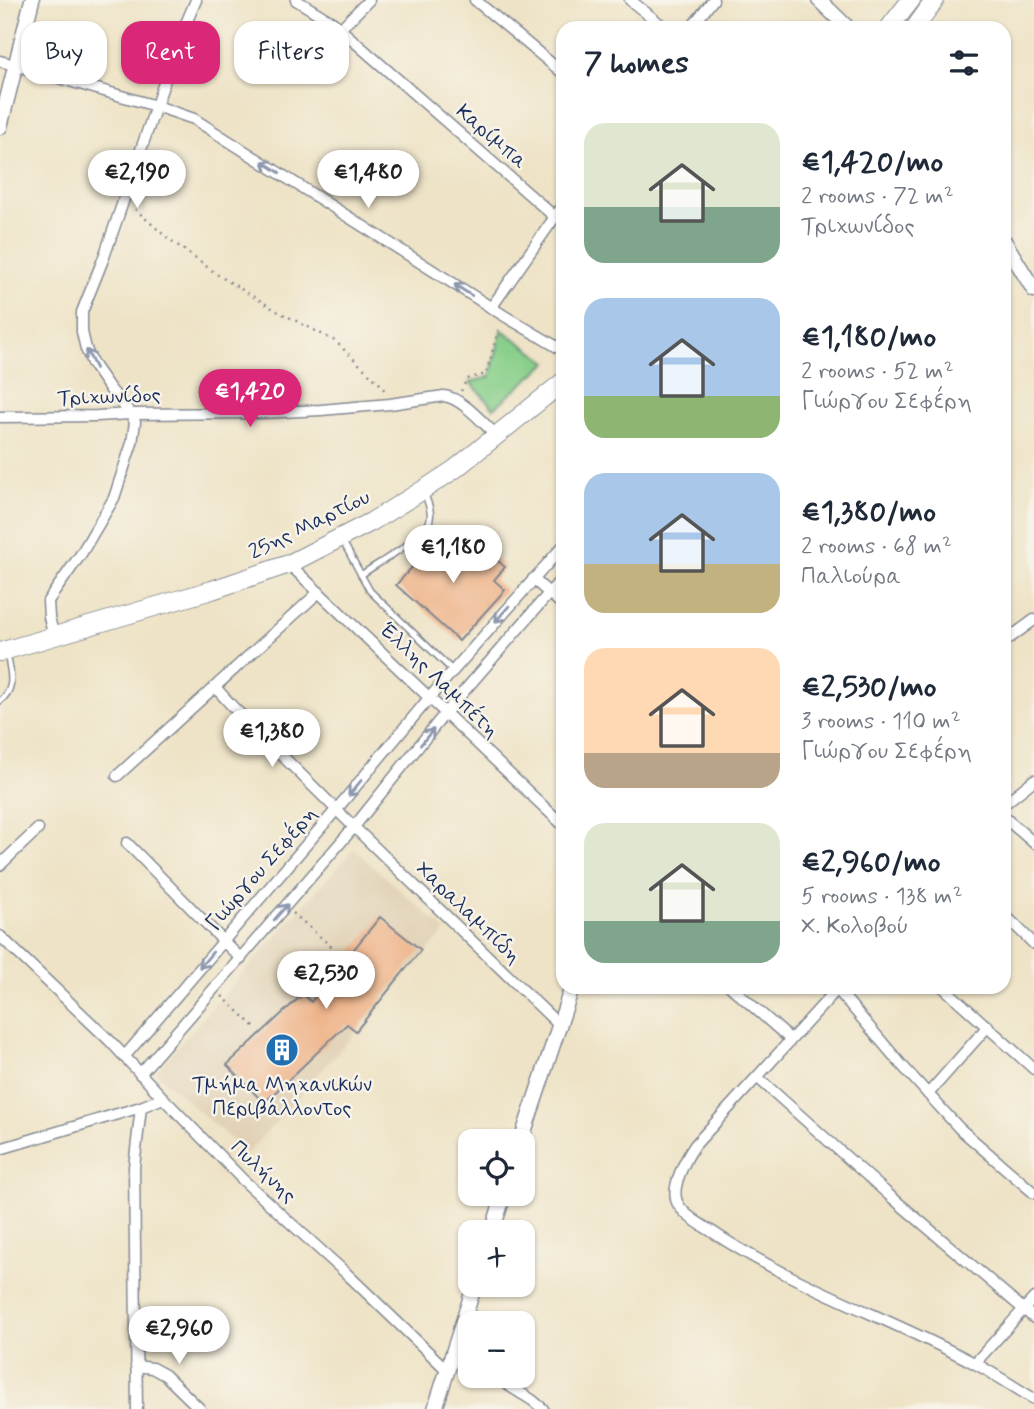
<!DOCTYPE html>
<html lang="en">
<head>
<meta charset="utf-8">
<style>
  :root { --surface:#fff; --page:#f2f2f3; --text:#1f2937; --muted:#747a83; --accent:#db2777 }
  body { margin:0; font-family:Mynerve,sans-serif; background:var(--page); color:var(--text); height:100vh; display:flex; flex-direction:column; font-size:26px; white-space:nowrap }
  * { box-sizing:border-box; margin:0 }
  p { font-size:23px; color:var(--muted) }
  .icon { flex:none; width:38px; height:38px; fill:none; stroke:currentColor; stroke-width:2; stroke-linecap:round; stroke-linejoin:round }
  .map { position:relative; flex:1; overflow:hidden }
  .panel { position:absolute; left:556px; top:21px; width:455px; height:973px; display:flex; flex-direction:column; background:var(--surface); border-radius:21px; box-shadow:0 2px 5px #0004 }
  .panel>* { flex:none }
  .guide { position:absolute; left:21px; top:21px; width:430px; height:63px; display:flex; gap:14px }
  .buttons { position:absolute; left:458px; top:1129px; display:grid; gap:14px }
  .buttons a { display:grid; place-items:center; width:77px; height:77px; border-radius:14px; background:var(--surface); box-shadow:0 2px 5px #0004; font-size:35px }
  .price { position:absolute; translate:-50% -60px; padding:0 16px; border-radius:24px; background:#fff; color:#222; font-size:23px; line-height:46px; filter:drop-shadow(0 2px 4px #0008) }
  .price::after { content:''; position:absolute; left:50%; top:42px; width:21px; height:16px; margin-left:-10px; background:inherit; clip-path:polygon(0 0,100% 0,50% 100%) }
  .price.selected { background:var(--accent); color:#fff }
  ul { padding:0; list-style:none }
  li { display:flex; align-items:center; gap:21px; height:175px; padding:0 28px }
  li span { display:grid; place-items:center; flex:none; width:196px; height:140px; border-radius:21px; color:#555 }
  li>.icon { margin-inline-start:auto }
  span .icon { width:84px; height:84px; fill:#fffc; stroke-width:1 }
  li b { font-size:30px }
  h2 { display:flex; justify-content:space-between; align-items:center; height:84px; padding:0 28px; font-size:30px }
  .chip { padding:0 24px; border-radius:21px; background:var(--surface); box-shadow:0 2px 5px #0004; font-size:24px; line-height:63px }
  .chip.selected { background:var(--accent); color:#fff }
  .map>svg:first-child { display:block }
  .built { fill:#e1d2b6 }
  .green { fill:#88cf8a; stroke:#527f74; stroke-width:2 }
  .building { fill:#efb58c }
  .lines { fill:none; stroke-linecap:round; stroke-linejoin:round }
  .service-casing { stroke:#848992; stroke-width:8 }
  .minor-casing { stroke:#848992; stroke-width:13 }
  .tertiary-casing { stroke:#848992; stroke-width:17 }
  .primary-casing { stroke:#848992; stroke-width:20 }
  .path { stroke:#848992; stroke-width:2.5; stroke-dasharray:2 5; stroke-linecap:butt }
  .service { stroke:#fff; stroke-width:5 }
  .minor { stroke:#fff; stroke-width:10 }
  .tertiary { stroke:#fff; stroke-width:14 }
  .primary { stroke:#fff; stroke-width:18 }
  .oneway { stroke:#8d97ae }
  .labels { text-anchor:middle; stroke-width:5; stroke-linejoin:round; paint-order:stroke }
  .street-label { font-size:21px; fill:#1b2f5e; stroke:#f7f3e8 }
  .poi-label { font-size:21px; fill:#1b2f5e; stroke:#f7f3e8 }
</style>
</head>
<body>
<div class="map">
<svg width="1034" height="1409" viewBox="0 0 1034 1409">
  <rect width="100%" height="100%" fill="#f7f3e8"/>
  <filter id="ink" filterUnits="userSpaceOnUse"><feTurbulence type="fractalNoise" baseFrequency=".0143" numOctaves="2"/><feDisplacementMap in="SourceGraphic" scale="14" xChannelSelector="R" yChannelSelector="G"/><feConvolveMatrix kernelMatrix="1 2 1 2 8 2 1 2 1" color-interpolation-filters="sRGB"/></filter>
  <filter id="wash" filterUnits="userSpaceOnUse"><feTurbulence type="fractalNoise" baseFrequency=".00686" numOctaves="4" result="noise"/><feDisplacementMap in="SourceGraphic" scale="28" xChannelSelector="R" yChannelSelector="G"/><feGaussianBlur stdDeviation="1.57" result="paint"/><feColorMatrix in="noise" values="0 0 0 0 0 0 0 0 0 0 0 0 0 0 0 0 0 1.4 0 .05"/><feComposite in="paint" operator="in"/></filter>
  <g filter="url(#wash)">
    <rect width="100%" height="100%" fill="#eee3c6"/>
    <polygon class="built" points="354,849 446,931 247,1154 155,1072"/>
    <polygon class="green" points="502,330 548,362 494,408 470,382 490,377"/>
    <g id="blocks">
      <g class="building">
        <polygon points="443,533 474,560 484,549 505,567 494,580 505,590 459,641 396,585"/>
        <polygon points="380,917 421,950 356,1031 347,1024 264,1103 227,1065 303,994 311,1002"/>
      </g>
    </g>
  </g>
  <g filter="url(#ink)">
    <use href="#blocks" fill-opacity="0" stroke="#848992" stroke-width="2"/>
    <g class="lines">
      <defs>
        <g id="service">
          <polyline points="342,540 370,591 452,670"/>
          <path d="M361,575C376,564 427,537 430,519C432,510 427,501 424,492"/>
          <path d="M0,701C17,688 10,671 7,653"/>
        </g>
        <g id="minor">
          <polyline points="296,0 332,22 555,217"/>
          <polyline points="475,0 564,74"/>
          <polyline points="630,0 665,28"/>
          <polyline points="691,28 713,0"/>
          <polyline points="340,29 369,0"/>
          <polyline points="0,61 156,106 194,119 503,315 564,351"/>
          <polyline points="491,308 564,204"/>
          <path d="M0,417L97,416L131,414L262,413L321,410L390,404L444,396C462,398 483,423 497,436"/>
          <polyline points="289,564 564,826"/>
          <polyline points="533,579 564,606"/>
          <polyline points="54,637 49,617 48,601 81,554 114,498 132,443 135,422 131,414 110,389 92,363 86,349 82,332 82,312 104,257 178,42 196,0"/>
          <polyline points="1004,642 1034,620"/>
          <polyline points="215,687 233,707 354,827 558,1024"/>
          <polyline points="117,776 319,592"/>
          <polyline points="1004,804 1034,780"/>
          <polyline points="1004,817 1034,843"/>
          <polyline points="127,843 241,959"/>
          <polyline points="0,865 38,829"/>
          <polyline points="1004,918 1011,921 1034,944"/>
          <polyline points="0,936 110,1041 163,1098 243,1180 347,1274 447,1370"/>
          <polyline points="731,987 790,1039"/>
          <path d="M839,987L695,1145C686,1158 669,1189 678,1204C685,1216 700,1224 711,1231C793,1286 888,1317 974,1363C995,1374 1014,1387 1034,1399"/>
          <polyline points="943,987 1034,1069"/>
          <polyline points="837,989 899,1062 959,1128 1034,1193"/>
          <polyline points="124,1057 336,810 430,697 564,545"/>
          <polyline points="140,1074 354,827 446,712 564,576"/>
          <polyline points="757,1077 889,1195 1034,1318"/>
          <polyline points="928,1094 988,1026"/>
          <polyline points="0,1149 141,1107 163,1098"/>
          <polyline points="454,1351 471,1362"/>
          <polyline points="975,1363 1034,1298"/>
          <polyline points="136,1366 152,1368 165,1375 200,1409"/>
          <polyline points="493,1376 532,1400 543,1409"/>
          <polyline points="137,1409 134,1167 141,1107"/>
        </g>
        <g id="tertiary">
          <polyline points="819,0 848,28"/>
          <polyline points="0,127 32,0"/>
          <polyline points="1004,241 1034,290"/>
          <polyline points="521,1141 572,987"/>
          <polyline points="492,1232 504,1194"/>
          <polyline points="435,1409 475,1284"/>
        </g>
        <g id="primary">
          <polyline points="889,28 911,0"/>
          <polyline points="915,28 935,0"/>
          <polyline points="0,652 212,590 289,564 371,522 423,490 455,469 564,381"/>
        </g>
      </defs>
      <use href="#service" class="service-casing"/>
      <use href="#minor" class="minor-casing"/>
      <use href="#tertiary" class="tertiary-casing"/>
      <use href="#primary" class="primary-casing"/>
      <g class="path">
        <polyline points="135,209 165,236 218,275 277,311 335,341 380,384 385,391"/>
        <polyline points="461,391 467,379 486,374 500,325"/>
        <polyline points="293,913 342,956"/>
        <polyline points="222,996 255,1027"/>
      </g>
      <use href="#service" class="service"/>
      <use href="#minor" class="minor"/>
      <use href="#tertiary" class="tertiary"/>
      <use href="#primary" class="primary"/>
    </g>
    <defs><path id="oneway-shaft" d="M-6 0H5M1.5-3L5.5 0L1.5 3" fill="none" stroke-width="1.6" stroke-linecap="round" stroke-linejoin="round" transform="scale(1.75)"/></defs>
    <g class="oneway">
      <use href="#oneway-shaft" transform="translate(271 167) rotate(-147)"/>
      <use href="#oneway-shaft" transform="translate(463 290) rotate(-147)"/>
      <use href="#oneway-shaft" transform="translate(91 359) rotate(-116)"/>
      <use href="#oneway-shaft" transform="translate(502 614) rotate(131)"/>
      <use href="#oneway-shaft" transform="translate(427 737) rotate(-51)"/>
      <use href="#oneway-shaft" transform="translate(355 788) rotate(130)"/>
      <use href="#oneway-shaft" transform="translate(281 912) rotate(-49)"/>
      <use href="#oneway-shaft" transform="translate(206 960) rotate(130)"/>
    </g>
  </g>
  <defs>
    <symbol id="building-disc" viewBox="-11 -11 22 22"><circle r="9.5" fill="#1f6fb2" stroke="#f7f3e8"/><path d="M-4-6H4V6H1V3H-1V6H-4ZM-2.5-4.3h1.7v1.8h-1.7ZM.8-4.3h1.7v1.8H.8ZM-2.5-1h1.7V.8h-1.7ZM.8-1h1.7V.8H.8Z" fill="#fff"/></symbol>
  </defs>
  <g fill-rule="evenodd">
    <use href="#building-disc" x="263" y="1031" width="38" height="38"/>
  </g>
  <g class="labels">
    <g class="street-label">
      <text transform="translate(492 136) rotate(41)" y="7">Καρίμπα</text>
      <text transform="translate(109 396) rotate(-2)" y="7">Τριχωνίδος</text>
      <text transform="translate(309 524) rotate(-26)" y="7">25ης Μαρτίου</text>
      <text transform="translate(440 680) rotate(44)" y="7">Έλλης Λαμπέτη</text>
      <text transform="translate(261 868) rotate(-49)" y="7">Γιώργου Σεφέρη</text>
      <text transform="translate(469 912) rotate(44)" y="7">Χαραλαμπίδη</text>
      <text transform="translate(264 1171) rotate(43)" y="7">Πυλήνης</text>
    </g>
    <g class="poi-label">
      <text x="282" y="1091">Τμήμα Μηχανικών<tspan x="282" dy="24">Περιβάλλοντος</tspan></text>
    </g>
  </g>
</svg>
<div class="buttons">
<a><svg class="icon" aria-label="locate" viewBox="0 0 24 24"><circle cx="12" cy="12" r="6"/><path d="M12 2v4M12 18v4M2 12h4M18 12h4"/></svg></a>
<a>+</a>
<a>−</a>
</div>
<b class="price" style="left:137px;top:210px">€2,190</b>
<b class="price" style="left:368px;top:210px">€1,480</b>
<b class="price selected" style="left:250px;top:429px">€1,420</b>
<b class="price" style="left:453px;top:585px">€1,180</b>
<b class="price" style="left:272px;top:769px">€1,380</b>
<b class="price" style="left:326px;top:1011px">€2,530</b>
<b class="price" style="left:179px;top:1366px">€2,960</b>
<div class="guide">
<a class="chip">Buy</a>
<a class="chip selected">Rent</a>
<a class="chip">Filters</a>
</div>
<section class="panel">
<h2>7 homes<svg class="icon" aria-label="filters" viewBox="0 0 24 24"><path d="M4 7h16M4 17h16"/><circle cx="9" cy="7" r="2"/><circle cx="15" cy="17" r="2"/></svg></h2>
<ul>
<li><span style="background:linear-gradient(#dfe7d0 60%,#7fa58c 0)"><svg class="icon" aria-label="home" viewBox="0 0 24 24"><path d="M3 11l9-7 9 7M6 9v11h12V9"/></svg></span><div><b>€1,420/mo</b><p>2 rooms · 72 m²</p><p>Τριχωνίδος</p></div></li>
<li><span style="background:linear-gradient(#a9c7e8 70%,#8fb573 0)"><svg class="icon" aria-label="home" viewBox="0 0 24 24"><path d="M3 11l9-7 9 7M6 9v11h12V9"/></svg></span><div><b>€1,180/mo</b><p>2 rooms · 52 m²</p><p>Γιώργου Σεφέρη</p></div></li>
<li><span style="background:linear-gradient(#a9c7e8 65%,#c2b280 0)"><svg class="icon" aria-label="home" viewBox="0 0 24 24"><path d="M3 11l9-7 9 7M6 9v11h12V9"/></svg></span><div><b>€1,380/mo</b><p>2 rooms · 68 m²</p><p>Παλιούρα</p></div></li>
<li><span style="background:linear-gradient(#ffd9b3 75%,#b9a48a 0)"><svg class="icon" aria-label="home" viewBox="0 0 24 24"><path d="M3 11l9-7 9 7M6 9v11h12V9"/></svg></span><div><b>€2,530/mo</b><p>3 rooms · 110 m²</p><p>Γιώργου Σεφέρη</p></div></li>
<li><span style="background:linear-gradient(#dfe7d0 70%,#7fa58c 0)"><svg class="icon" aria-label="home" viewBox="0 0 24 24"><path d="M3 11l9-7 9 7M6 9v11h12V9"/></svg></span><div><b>€2,960/mo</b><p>5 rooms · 138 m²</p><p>Χ. Κολοβού</p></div></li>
</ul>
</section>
</div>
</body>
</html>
